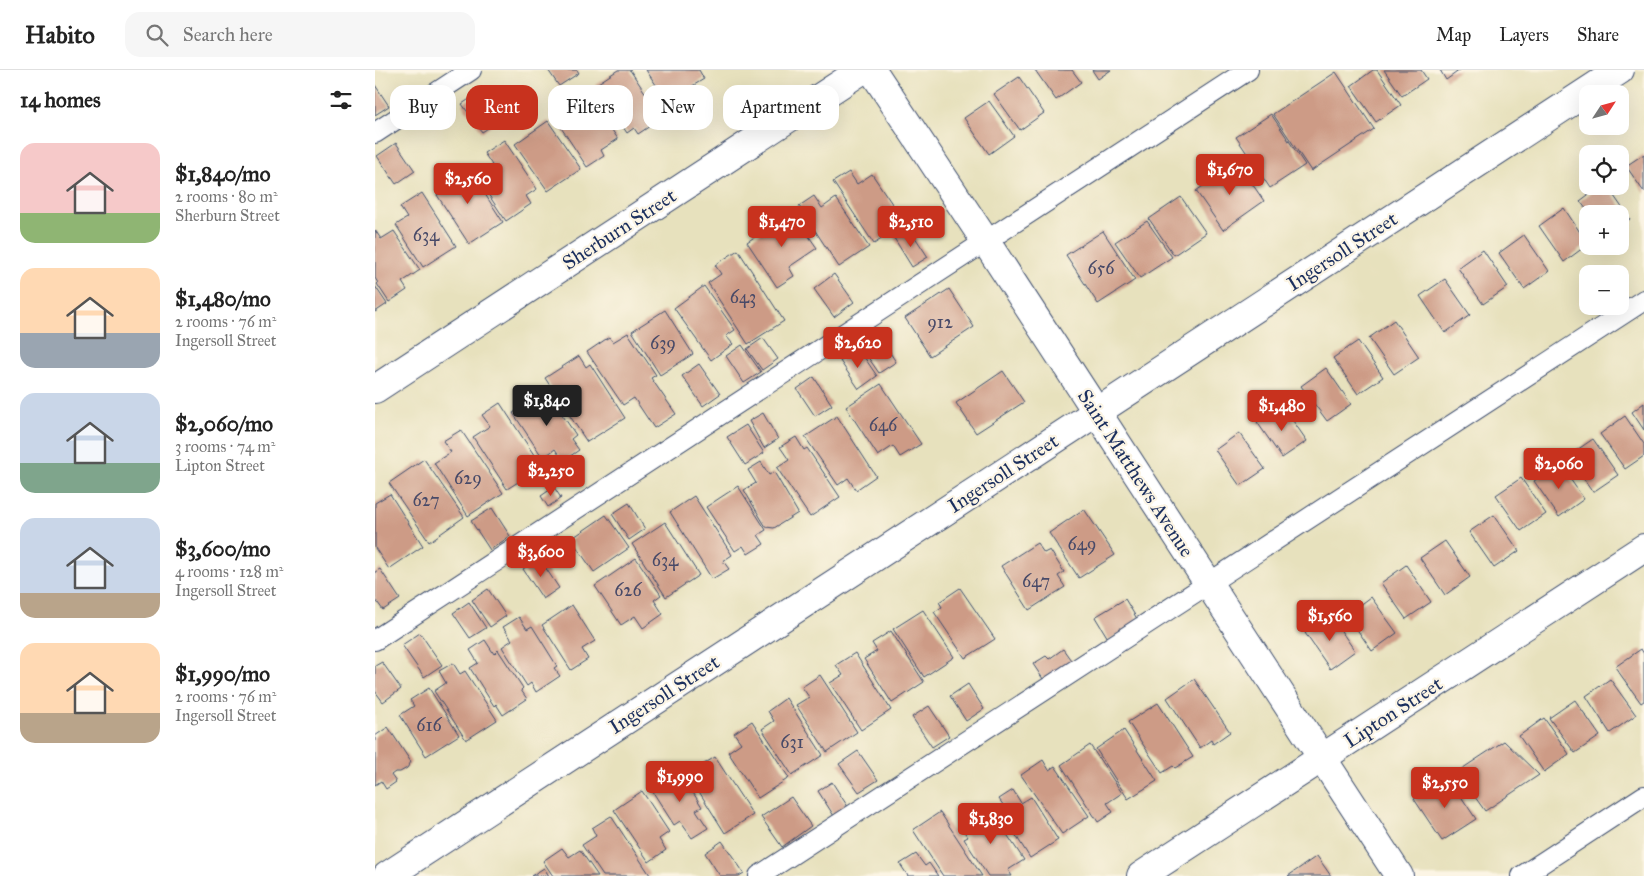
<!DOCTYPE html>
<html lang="en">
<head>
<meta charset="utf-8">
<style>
  :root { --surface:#fff; --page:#f6f6f6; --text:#222; --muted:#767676; --line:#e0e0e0; --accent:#c8321e }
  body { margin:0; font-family:"IM FELL Great Primer",serif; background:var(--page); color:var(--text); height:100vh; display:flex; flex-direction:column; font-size:19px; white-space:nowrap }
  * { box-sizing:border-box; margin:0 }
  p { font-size:16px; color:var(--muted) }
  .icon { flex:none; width:28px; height:28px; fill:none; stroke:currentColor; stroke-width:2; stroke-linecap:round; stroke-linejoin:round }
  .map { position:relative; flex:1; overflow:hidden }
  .panel { display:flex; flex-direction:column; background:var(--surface); width:375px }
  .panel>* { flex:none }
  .hud { position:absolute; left:15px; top:15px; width:475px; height:45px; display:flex; gap:10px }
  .needle { width:32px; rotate:54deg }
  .tools { position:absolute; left:1204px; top:15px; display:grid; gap:10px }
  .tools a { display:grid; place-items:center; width:50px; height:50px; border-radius:10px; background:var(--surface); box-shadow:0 5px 20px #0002; font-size:25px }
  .price { position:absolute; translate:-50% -42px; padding:0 11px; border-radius:5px; background:var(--accent); color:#fff; font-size:16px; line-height:32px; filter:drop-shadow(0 1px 2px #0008) }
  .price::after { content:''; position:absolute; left:50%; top:30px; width:15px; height:11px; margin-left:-8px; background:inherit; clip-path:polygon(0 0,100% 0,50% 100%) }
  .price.active { background:#222; color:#fff }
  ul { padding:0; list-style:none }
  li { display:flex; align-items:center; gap:15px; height:125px; padding:0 20px }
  li span { display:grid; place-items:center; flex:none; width:140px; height:100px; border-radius:15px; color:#555 }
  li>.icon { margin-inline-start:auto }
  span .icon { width:60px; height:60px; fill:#fffc; stroke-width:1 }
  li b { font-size:21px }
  h2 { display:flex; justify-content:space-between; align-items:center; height:60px; padding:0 20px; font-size:21px }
  .tag { padding:0 18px; border-radius:15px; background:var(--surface); box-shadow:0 5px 20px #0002; font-size:18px; line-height:45px }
  .tag.active { background:var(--accent); color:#fff }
  header { display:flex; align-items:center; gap:30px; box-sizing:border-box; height:70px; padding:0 25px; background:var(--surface); border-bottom:1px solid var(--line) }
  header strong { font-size:24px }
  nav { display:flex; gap:28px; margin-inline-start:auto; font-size:18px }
  .search { width:350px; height:45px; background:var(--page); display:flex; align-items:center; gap:12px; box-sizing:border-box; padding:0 18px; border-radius:15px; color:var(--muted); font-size:19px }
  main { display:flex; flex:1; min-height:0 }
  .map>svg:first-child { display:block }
  .building { fill:#cd9b86 }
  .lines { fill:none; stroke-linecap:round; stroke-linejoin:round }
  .lane-casing { stroke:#3a4a6c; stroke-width:22 }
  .street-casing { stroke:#3a4a6c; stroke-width:30 }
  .secondary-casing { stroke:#3a4a6c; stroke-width:30 }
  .lane { stroke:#fff; stroke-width:20 }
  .street { stroke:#fff; stroke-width:28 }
  .secondary { stroke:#fff; stroke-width:28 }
  .labels { text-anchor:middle; stroke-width:4.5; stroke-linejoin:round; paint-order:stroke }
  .number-label { font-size:18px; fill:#484a68 }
  .street-label { font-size:20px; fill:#1b2f5e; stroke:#fcf5e5 }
</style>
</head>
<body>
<header>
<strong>Habito</strong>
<div class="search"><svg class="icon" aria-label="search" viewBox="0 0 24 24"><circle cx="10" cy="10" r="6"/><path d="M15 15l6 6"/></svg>Search here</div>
<nav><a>Map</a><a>Layers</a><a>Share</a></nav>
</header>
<main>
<section class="panel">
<h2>14 homes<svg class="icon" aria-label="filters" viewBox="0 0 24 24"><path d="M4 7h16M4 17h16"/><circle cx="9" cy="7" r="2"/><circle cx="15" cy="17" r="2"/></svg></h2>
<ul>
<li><span style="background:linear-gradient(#f6c9c9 70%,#8fb573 0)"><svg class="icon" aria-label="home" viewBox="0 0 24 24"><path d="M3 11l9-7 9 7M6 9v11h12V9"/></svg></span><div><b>$1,840/mo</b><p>2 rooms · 80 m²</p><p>Sherburn Street</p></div></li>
<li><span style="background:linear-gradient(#ffd9b3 65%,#9aa5b1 0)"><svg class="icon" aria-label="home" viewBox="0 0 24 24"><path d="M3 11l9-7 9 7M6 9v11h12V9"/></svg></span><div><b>$1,480/mo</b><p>2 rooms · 76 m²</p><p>Ingersoll Street</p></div></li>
<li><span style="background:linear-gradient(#c9d6e8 70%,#7fa58c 0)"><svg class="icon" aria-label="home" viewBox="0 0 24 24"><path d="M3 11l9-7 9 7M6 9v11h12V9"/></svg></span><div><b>$2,060/mo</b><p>3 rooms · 74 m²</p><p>Lipton Street</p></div></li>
<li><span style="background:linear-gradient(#c9d6e8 75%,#b9a48a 0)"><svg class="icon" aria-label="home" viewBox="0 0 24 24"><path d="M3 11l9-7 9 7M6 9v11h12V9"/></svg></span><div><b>$3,600/mo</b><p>4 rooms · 128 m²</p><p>Ingersoll Street</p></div></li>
<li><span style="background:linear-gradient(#ffd9b3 70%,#b9a48a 0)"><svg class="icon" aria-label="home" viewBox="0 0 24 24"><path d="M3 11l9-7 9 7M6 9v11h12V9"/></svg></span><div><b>$1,990/mo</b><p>2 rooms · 76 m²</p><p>Ingersoll Street</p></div></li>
</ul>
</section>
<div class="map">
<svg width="1269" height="806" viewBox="0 0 1269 806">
  <rect width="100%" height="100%" fill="#fcf5e5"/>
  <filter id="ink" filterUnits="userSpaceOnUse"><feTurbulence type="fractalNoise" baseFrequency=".02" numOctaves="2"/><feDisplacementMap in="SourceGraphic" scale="10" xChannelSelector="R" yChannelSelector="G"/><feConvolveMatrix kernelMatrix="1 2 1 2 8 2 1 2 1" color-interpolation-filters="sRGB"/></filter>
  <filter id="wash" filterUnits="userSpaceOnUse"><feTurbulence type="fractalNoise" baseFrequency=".0096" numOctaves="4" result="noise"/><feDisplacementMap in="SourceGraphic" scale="20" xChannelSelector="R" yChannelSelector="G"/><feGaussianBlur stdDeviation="1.12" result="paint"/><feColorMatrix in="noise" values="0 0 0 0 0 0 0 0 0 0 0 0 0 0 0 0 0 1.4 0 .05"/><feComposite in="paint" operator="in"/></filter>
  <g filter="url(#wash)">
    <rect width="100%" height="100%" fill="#e7e1bd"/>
    <g id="blocks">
      <g class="building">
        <polygon points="173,0 202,0 204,3 184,16"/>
        <polygon points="243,0 255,0 287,48 263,64 259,58 252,63 220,15"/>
        <polygon points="271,0 324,0 329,9 314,18 321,29 300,43"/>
        <polygon points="660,0 697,0 706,12 681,30"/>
        <polygon points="717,0 736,0 723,9"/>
        <polygon points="998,0 1002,0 1026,35 1001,52 976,16"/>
        <polygon points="1009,0 1046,0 1052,9 1027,26"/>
        <polygon points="1065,0 1085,0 1071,10"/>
        <polygon points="961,2 999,59 936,101 898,44"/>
        <polygon points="644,7 669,43 645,60 619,24"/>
        <polygon points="0,15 14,36 0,45"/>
        <polygon points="209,18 243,69 226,80 229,86 212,97 175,41"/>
        <polygon points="102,24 121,53 107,62 87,34"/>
        <polygon points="614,31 639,66 614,84 589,48"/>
        <polygon points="896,44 930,95 895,118 861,67"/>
        <polygon points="173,51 206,99 173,121 140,74"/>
        <polygon points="129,70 162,119 151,126 156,134 131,151 101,106 117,95 109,83"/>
        <polygon points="21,73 40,101 21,114 2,86"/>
        <polygon points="1269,84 1269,122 1251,96"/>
        <polygon points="862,92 889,131 848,160 821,121"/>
        <polygon points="77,96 86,111 97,104 128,152 94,174 62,125 69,120 61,107"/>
        <polygon points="474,102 482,114 497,104 530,153 499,174 458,112"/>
        <polygon points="1225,116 1232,116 1255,149 1245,156 1245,144 1215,144 1205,131"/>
        <polygon points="47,123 81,176 48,197 21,155 32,148 25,137"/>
        <polygon points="439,126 447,138 461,128 494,177 464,197 424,136"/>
        <polygon points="806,127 831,163 799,185 774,149"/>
        <polygon points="1189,138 1212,173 1212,175 1189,192 1164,156"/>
        <polygon points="417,142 442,178 414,197 419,206 402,217 372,172"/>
        <polygon points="772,151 797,187 765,208 740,172"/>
        <polygon points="534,158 553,187 537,197 519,168"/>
        <polygon points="0,160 6,169 19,161 45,200 27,212 32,220 14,232 2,214 3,213 0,208"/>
        <polygon points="728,161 760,210 723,234 691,185"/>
        <polygon points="1149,165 1174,201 1149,219 1124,183"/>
        <polygon points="363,180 409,251 373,274 333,213 346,204 340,195"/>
        <polygon points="1108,180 1133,217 1108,234 1083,198"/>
        <polygon points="459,204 479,232 459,247 439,219"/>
        <polygon points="1070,209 1095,245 1070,263 1045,226"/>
        <polygon points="0,216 12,234 0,242"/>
        <polygon points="329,216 360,260 351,266 358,274 336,290 299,238"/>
        <polygon points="574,219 599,257 555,286 530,248"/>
        <polygon points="290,240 318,284 285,305 257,261"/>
        <polygon points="1019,250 1044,287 1019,304 994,268"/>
        <polygon points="501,261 521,292 504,303 483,273"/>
        <polygon points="253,263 281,305 276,308 301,344 279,358 259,328 248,335 212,282 234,267 238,272"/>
        <polygon points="388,268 403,289 387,300 372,279"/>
        <polygon points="983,271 1008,307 983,324 958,288"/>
        <polygon points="367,275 386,302 369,313 351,286"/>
        <polygon points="483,278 502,306 484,319 465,291"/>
        <polygon points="204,286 211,297 215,294 250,348 212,372 170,308"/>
        <polygon points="324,294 345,324 328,336 307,306"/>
        <polygon points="951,298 976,334 952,351 926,316"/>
        <polygon points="628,301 649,332 601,363 581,333"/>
        <polygon points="439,307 457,335 440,346 422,319"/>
        <polygon points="506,314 546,374 525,387 518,376 503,386 471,337"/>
        <polygon points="171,321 201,365 196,369 204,380 188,391 180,379 168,388 138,343"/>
        <polygon points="125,333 167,397 132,419 98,367 115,356 107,345"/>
        <polygon points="1269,333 1269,360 1257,342"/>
        <polygon points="907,335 932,371 907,388 882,352"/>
        <polygon points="388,343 403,369 389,378 374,351"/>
        <polygon points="462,346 501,406 481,420 473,408 463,415 430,367"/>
        <polygon points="1250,346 1269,374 1269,386 1250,399 1225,364"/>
        <polygon points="371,355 389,383 370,395 352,367"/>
        <polygon points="86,360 128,423 93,446 59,393 76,382 68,371"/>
        <polygon points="864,363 890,399 865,416 840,380"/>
        <polygon points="421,367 429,380 432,378 465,427 435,447 402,398 414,390 405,377"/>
        <polygon points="1218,369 1243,405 1218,422 1193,386"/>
        <polygon points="49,389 89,447 54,472 14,413"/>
        <polygon points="386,392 394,405 399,402 423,443 399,458 391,457 369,420 381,413 373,400"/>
        <polygon points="1184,393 1209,429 1184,447 1159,411"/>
        <polygon points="1146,408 1171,444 1146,461 1121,425"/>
        <polygon points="363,416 391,460 383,465 389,474 373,484 368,476 360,481 331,437"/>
        <polygon points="179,417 186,428 173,437 166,426"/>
        <polygon points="15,424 48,476 14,499 0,478 0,433"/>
        <polygon points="319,426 357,485 348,491 354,499 337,509 295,442"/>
        <polygon points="254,433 270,459 254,470 237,444"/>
        <polygon points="117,438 135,466 115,480 96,451"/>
        <polygon points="709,439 740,485 704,508 674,463"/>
        <polygon points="231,445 254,478 219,502 196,469"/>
        <polygon points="1119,445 1144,481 1119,498 1094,462"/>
        <polygon points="290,452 324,505 291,527 257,474"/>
        <polygon points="1070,471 1095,507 1070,525 1045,488"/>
        <polygon points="662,473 669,483 675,480 689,502 683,506 690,517 654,540 626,496"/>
        <polygon points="164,488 184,518 168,529 148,499"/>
        <polygon points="261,488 286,525 279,530 288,544 268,558 260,546 246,555 220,516"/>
        <polygon points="1031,495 1056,532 1031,549 1006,513"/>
        <polygon points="5,499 25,529 8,540 0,529 0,502"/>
        <polygon points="585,518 620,569 590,588 559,542 567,537 564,532"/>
        <polygon points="113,519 131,546 115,557 97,530"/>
        <polygon points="996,527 1022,563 997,581 972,545"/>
        <polygon points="750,529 764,552 734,570 720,547"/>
        <polygon points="94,532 111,558 95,568 78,543"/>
        <polygon points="197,535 220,571 207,579 213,589 196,600 167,555"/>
        <polygon points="548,540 579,587 549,607 518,559"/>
        <polygon points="955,545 980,581 955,599 930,563"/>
        <polygon points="144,547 152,559 157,556 182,596 179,598 185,606 161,622 156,613 152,616 127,577 137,570 128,557"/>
        <polygon points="516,561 549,612 517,633 489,589 502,581 497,573"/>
        <polygon points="45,563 67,595 49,607 27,575"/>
        <polygon points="110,570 119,584 123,580 148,618 146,620 152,629 128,645 121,634 119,636 95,598 103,593 95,580"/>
        <polygon points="688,579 698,593 670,612 658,594 671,586 674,589"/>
        <polygon points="1266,579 1269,584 1269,631 1266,633 1240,597"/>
        <polygon points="480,583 516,640 486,660 455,613 468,605 461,595"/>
        <polygon points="7,592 26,619 8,632 0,621 0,596"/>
        <polygon points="78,593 85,604 90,601 122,650 91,670 59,621 71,613 64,601"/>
        <polygon points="445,605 482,662 452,682 421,635 434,627 427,617"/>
        <polygon points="819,609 855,662 838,674 836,670 825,678 792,628"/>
        <polygon points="1235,609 1261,645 1235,663 1211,626"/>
        <polygon points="593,614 609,639 591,651 575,626"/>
        <polygon points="54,618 84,665 51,686 25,645 39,636 35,630"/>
        <polygon points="411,628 448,685 417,705 387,659 399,651 393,641"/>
        <polygon points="1200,630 1225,666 1200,683 1174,648"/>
        <polygon points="783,633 818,687 800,698 798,696 787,703 753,652"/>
        <polygon points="554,636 574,666 557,677 537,647"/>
        <polygon points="1169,648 1194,684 1169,702 1144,666"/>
        <polygon points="377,651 414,708 383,728 353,682 366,673 359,663"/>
        <polygon points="13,657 36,692 32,698 25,702 20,702 16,705 21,712 11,719 6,711 0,715 0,666"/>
        <polygon points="749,660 782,711 753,729 721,679"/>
        <polygon points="1129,671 1164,705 1110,741 1082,702"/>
        <polygon points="715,675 747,723 732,733 738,742 723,752 686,695"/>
        <polygon points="483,681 503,710 484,722 464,694"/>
        <polygon points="340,687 378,745 350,763 313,704"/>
        <polygon points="668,690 674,700 680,696 714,746 687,764 646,705"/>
        <polygon points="304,700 327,737 321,740 333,758 317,768 305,751 299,755 276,719"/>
        <polygon points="1073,707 1101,749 1067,771 1039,729"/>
        <polygon points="457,712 473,737 459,746 443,721"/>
        <polygon points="638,720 646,733 656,727 683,770 655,788 628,745 633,742 624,729"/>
        <polygon points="267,721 294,762 284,769 291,780 274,792 239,740"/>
        <polygon points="416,727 436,756 407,777 386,747"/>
        <polygon points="605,739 613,753 621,748 649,790 633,800 637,806 613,806 589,769 593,767 587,759 591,757 587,751"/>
        <polygon points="565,742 607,806 568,806 538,760"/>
        <polygon points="236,746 275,805 274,806 228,806 207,775 221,766 217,758"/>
        <polygon points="347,771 369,803 364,806 345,806 330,783"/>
        <polygon points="187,778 194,787 205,780 223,806 178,806 168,791"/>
        <polygon points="541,784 550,796 554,793 563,806 533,806 525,794"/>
        <polygon points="942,786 956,806 913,806"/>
        <polygon points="169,798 174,806 156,806"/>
      </g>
    </g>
  </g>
  <g filter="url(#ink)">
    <use href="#blocks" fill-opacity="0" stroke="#3a4a6c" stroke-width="1"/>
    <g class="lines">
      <defs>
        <g id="lane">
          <polyline points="0,63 96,0"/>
          <polyline points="0,570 873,0"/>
          <polyline points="384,806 1269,230"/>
          <polyline points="1147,806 1269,726"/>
        </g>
        <g id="street">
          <polyline points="0,319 487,0"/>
          <polyline points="12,806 1245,0"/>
          <polyline points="766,806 1269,478"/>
        </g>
        <polyline id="secondary" points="497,0 611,172 1024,806"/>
      </defs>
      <use href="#lane" class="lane-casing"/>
      <use href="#street" class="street-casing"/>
      <use href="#secondary" class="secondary-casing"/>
      <use href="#lane" class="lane"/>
      <use href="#street" class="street"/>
      <use href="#secondary" class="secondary"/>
    </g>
  </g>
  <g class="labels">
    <g class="number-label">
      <text x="51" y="171">634</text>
      <text x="726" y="204">656</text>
      <text x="368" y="233">643</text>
      <text x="565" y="258">912</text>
      <text x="288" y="279">639</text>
      <text x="508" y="361">646</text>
      <text x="93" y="414">629</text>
      <text x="51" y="436">627</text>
      <text x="707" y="480">649</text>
      <text x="290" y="496">634</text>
      <text x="661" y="517">647</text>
      <text x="253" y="526">626</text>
      <text x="54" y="661">616</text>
      <text x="417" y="678">631</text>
    </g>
    <g class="street-label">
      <text transform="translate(244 159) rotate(-33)" y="7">Sherburn Street</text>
      <text transform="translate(967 181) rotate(-33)" y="7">Ingersoll Street</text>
      <text transform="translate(628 403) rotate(-33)" y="7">Ingersoll Street</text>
      <text transform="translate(761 403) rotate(57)" y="7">Saint Matthews Avenue</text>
      <text transform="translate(289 624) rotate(-33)" y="7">Ingersoll Street</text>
      <text transform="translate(1018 642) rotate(-33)" y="7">Lipton Street</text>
    </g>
  </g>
</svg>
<div class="tools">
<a><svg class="needle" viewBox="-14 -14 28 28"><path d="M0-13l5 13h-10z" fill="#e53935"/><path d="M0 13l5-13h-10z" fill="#767676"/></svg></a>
<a><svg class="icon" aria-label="locate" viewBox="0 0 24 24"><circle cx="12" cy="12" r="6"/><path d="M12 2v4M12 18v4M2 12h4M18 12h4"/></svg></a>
<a>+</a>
<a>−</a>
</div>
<b class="price" style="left:855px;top:126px">$1,670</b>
<b class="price" style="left:93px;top:135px">$2,560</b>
<b class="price" style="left:407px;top:178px">$1,470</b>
<b class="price" style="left:536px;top:178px">$2,510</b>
<b class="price" style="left:483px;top:299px">$2,620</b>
<b class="price active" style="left:172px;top:357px">$1,840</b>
<b class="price" style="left:907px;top:362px">$1,480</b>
<b class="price" style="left:1184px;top:420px">$2,060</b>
<b class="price" style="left:176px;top:427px">$2,250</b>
<b class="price" style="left:166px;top:508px">$3,600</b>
<b class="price" style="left:955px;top:572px">$1,560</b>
<b class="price" style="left:305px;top:733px">$1,990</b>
<b class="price" style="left:1070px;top:739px">$2,550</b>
<b class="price" style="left:616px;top:775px">$1,830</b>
<div class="hud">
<a class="tag">Buy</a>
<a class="tag active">Rent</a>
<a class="tag">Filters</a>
<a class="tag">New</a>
<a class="tag">Apartment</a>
</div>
</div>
</main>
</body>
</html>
